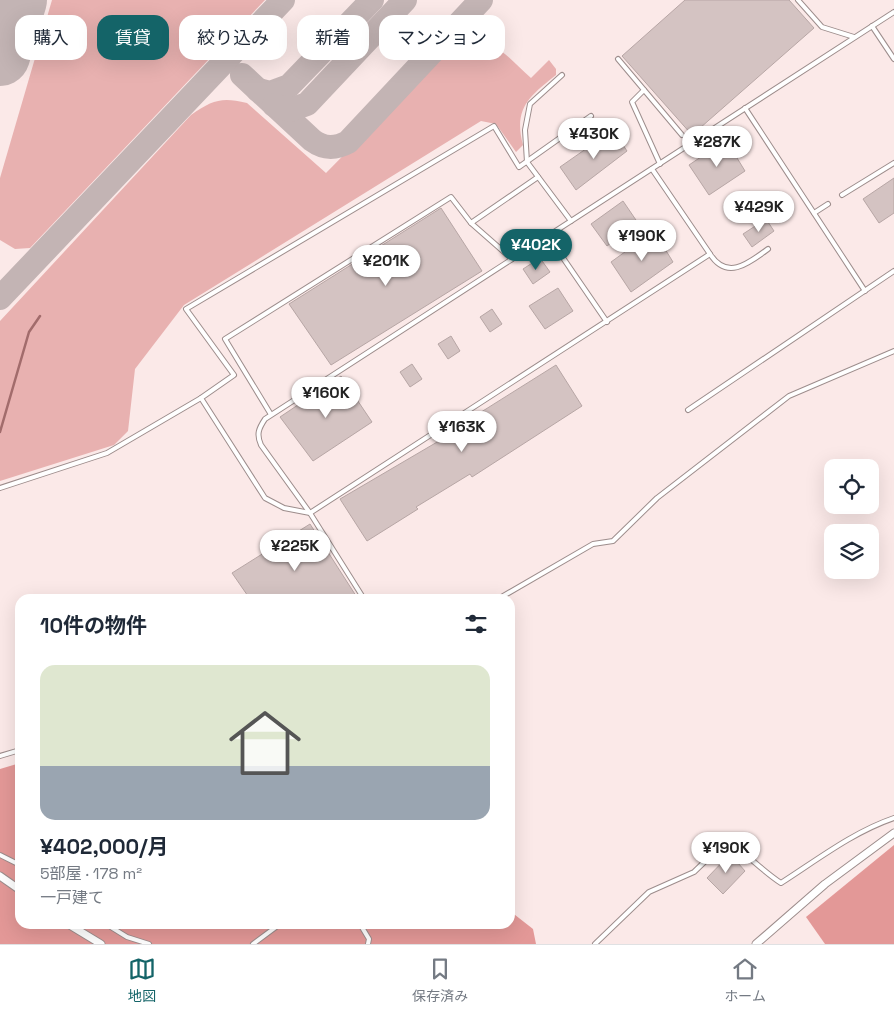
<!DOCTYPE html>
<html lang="ja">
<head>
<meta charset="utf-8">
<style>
  :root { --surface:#fff; --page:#f6f6f7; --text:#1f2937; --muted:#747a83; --line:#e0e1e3; --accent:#146468 }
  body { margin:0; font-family:"Space Grotesk","Noto Sans JP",sans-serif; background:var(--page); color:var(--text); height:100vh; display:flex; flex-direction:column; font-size:19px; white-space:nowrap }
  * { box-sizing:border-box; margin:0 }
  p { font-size:16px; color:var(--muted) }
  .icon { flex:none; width:28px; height:28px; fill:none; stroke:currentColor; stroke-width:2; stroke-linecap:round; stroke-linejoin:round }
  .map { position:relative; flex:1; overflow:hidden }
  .side { position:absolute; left:15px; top:594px; width:500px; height:335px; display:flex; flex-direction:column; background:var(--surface); border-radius:15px; box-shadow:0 5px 20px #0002 }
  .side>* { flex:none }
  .banner { position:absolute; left:15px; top:15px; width:500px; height:45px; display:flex; gap:10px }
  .tools { position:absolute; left:824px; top:459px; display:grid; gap:10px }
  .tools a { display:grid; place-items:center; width:55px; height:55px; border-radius:10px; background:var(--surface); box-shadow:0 5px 20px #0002; font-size:25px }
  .price { position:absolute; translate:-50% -42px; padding:0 11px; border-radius:18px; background:#fff; color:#222; font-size:16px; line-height:32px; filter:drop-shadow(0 1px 2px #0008) }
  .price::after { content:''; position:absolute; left:50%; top:30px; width:15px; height:11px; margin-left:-8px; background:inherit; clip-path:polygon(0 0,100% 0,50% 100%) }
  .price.on { background:var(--accent); color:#fff }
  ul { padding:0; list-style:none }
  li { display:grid; align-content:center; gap:10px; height:265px; padding:0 25px }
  li span { display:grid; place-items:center; height:155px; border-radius:15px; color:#555 }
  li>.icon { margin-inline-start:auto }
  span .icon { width:90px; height:90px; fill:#fffc; stroke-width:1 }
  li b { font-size:21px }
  h2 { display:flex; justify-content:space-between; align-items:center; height:60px; padding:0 25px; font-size:21px }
  .chip { padding:0 18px; border-radius:15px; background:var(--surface); box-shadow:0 5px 20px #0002; font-size:18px; line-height:45px }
  .chip.on { background:var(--accent); color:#fff }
  .tabs { display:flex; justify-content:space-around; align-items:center; height:70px; border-top:1px solid var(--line); background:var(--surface); font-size:14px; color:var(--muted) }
  .tabs a { display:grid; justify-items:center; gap:2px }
  .tabs .on { color:var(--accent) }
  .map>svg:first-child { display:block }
  .green { fill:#e8b1b0 }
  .forest { fill:#e39897 }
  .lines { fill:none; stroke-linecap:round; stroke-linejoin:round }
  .stream { stroke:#a26c6c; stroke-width:2.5 }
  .taxiway { stroke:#c3b4b4; stroke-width:24 }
  .runway { stroke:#c3b4b4; stroke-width:60 }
  .building { fill:#d4c3c2; stroke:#b7a6a5 }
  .lane-casing { stroke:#9d8d8c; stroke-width:6 }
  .street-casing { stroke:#9d8d8c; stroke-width:9 }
  .lane { stroke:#fff; stroke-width:4 }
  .street { stroke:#fff; stroke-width:7 }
</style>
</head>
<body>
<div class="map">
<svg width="894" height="944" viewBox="0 0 894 944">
  <rect width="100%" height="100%" fill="#fbe9e8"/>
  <g class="green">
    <polygon points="52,0 265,0 30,248 15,249 0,240 0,178"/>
    <path d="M464,40C497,39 508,58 531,78L549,60L556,69V75C530,96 513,108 523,145L516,152L496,124L481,121L184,305L135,369L128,431L114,445L0,481V321L191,115C213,100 221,97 247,103L326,173L443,54L452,45Z"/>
  </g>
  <g class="forest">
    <polygon points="20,763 20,924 510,924 510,911 533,929 536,944 0,944 0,769"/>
    <polygon points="894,845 894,944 825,944 806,917"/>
  </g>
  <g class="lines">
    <polyline class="stream" points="0,432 29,332 40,316"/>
    <g class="taxiway">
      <path d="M242,75L312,140C324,149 335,149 348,142L481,0"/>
      <polyline points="258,90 270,93 289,86 372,0"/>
      <polyline points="274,105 290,110 307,104 405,0"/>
      <polyline points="0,298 283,0"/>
    </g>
    <polyline class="runway" points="0,56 17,0"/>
  </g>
  <g class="building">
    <polygon points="685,0 789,0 814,28 692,135 622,56"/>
    <polygon points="613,130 627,151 576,190 560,167"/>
    <polygon points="726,140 745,171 709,195 689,165"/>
    <polygon points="894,178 894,213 879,223 863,199"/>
    <polygon points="623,201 638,223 607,246 591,224"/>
    <polygon points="441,208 482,271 331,365 289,304"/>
    <polygon points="766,219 774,231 752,247 743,234"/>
    <polygon points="654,231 673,262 631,292 611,262"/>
    <polygon points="540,258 550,272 533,284 523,269"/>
    <polygon points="558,288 573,311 545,329 529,306"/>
    <polygon points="492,309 502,324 490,332 480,317"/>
    <polygon points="451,336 460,351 448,359 438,344"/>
    <polygon points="412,364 422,379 410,387 400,372"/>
    <polygon points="556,365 582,406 472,477 470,474 416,507 418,509 367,541 340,499 444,438 443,436"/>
    <polygon points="341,376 372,422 313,461 280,417"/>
    <polygon points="310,524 358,599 250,599 232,573"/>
    <polygon points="730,854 745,871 723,894 707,878"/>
  </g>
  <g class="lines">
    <defs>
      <g id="lane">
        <polyline points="798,0 822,27 854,37"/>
        <polyline points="872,26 894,59"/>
        <polyline points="618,59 682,135"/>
        <polyline points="562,75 530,104 525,130 527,162 571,221"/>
        <polyline points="644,90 632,102 660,164"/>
        <polyline points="745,108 865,291"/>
        <polyline points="591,116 519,167 494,126 186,309 234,375 201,398 265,498 284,508 310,513 710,254 652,169"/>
        <polyline points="842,195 894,163"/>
        <polyline points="814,213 828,204"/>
        <polyline points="471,223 512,259"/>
        <polyline points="548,236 607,322"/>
        <path d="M710,254C727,281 749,263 768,249"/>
        <polyline points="688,410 894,271"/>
        <polyline points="270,413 225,339 451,197 471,223 538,177"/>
        <polyline points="0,488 107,453 201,398"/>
        <path d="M364,599L310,513L261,445C256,434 259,428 265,419L894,12"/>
        <polyline points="498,599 593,544 613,541 657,498 789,396 894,351"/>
        <polyline points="0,756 20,750"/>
        <polyline points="0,855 20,865"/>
        <polyline points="106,924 127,937 149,944"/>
        <polyline points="360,924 369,939 368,944"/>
        <polyline points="253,944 280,924"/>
        <path d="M595,944L649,892L694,872L721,846L733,845C750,857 764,872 781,883C817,860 853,832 894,818"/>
      </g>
      <g id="street">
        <polyline points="0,876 20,890"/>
        <polyline points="68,924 101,944"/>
        <polyline points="756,944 825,884 894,833"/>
      </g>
    </defs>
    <use href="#lane" class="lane-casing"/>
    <use href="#street" class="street-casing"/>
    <use href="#lane" class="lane"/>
    <use href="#street" class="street"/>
  </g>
</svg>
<div class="tools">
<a><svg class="icon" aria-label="locate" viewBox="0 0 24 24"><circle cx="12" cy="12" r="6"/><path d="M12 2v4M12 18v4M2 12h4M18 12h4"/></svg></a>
<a><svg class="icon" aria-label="layers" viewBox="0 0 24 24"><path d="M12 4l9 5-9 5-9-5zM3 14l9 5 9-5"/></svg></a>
</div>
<b class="price" style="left:594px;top:160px">¥430K</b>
<b class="price" style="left:717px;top:168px">¥287K</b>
<b class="price" style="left:759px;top:233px">¥429K</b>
<b class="price" style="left:642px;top:262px">¥190K</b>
<b class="price on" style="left:536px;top:271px">¥402K</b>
<b class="price" style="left:386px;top:287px">¥201K</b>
<b class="price" style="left:326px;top:419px">¥160K</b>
<b class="price" style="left:462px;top:453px">¥163K</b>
<b class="price" style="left:295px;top:572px">¥225K</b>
<b class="price" style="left:726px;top:874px">¥190K</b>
<div class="banner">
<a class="chip">購入</a>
<a class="chip on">賃貸</a>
<a class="chip">絞り込み</a>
<a class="chip">新着</a>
<a class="chip">マンション</a>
</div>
<section class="side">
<h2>10件の物件<svg class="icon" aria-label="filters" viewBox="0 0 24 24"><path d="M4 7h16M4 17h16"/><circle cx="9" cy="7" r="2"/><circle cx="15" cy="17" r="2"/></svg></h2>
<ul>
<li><span style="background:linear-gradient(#dfe7d0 65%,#9aa5b1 0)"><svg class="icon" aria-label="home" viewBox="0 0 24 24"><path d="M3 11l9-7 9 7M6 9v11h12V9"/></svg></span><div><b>¥402,000/月</b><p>5部屋 · 178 m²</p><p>一戸建て</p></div></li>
</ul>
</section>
</div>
<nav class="tabs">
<a class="on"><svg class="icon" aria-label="map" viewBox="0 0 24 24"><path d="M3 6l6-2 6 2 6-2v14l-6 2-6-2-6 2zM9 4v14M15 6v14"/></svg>地図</a>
<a><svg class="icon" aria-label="saved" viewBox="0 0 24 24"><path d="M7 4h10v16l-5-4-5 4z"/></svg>保存済み</a>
<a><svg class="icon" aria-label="home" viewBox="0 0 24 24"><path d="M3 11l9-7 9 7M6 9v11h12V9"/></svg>ホーム</a>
</nav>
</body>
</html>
